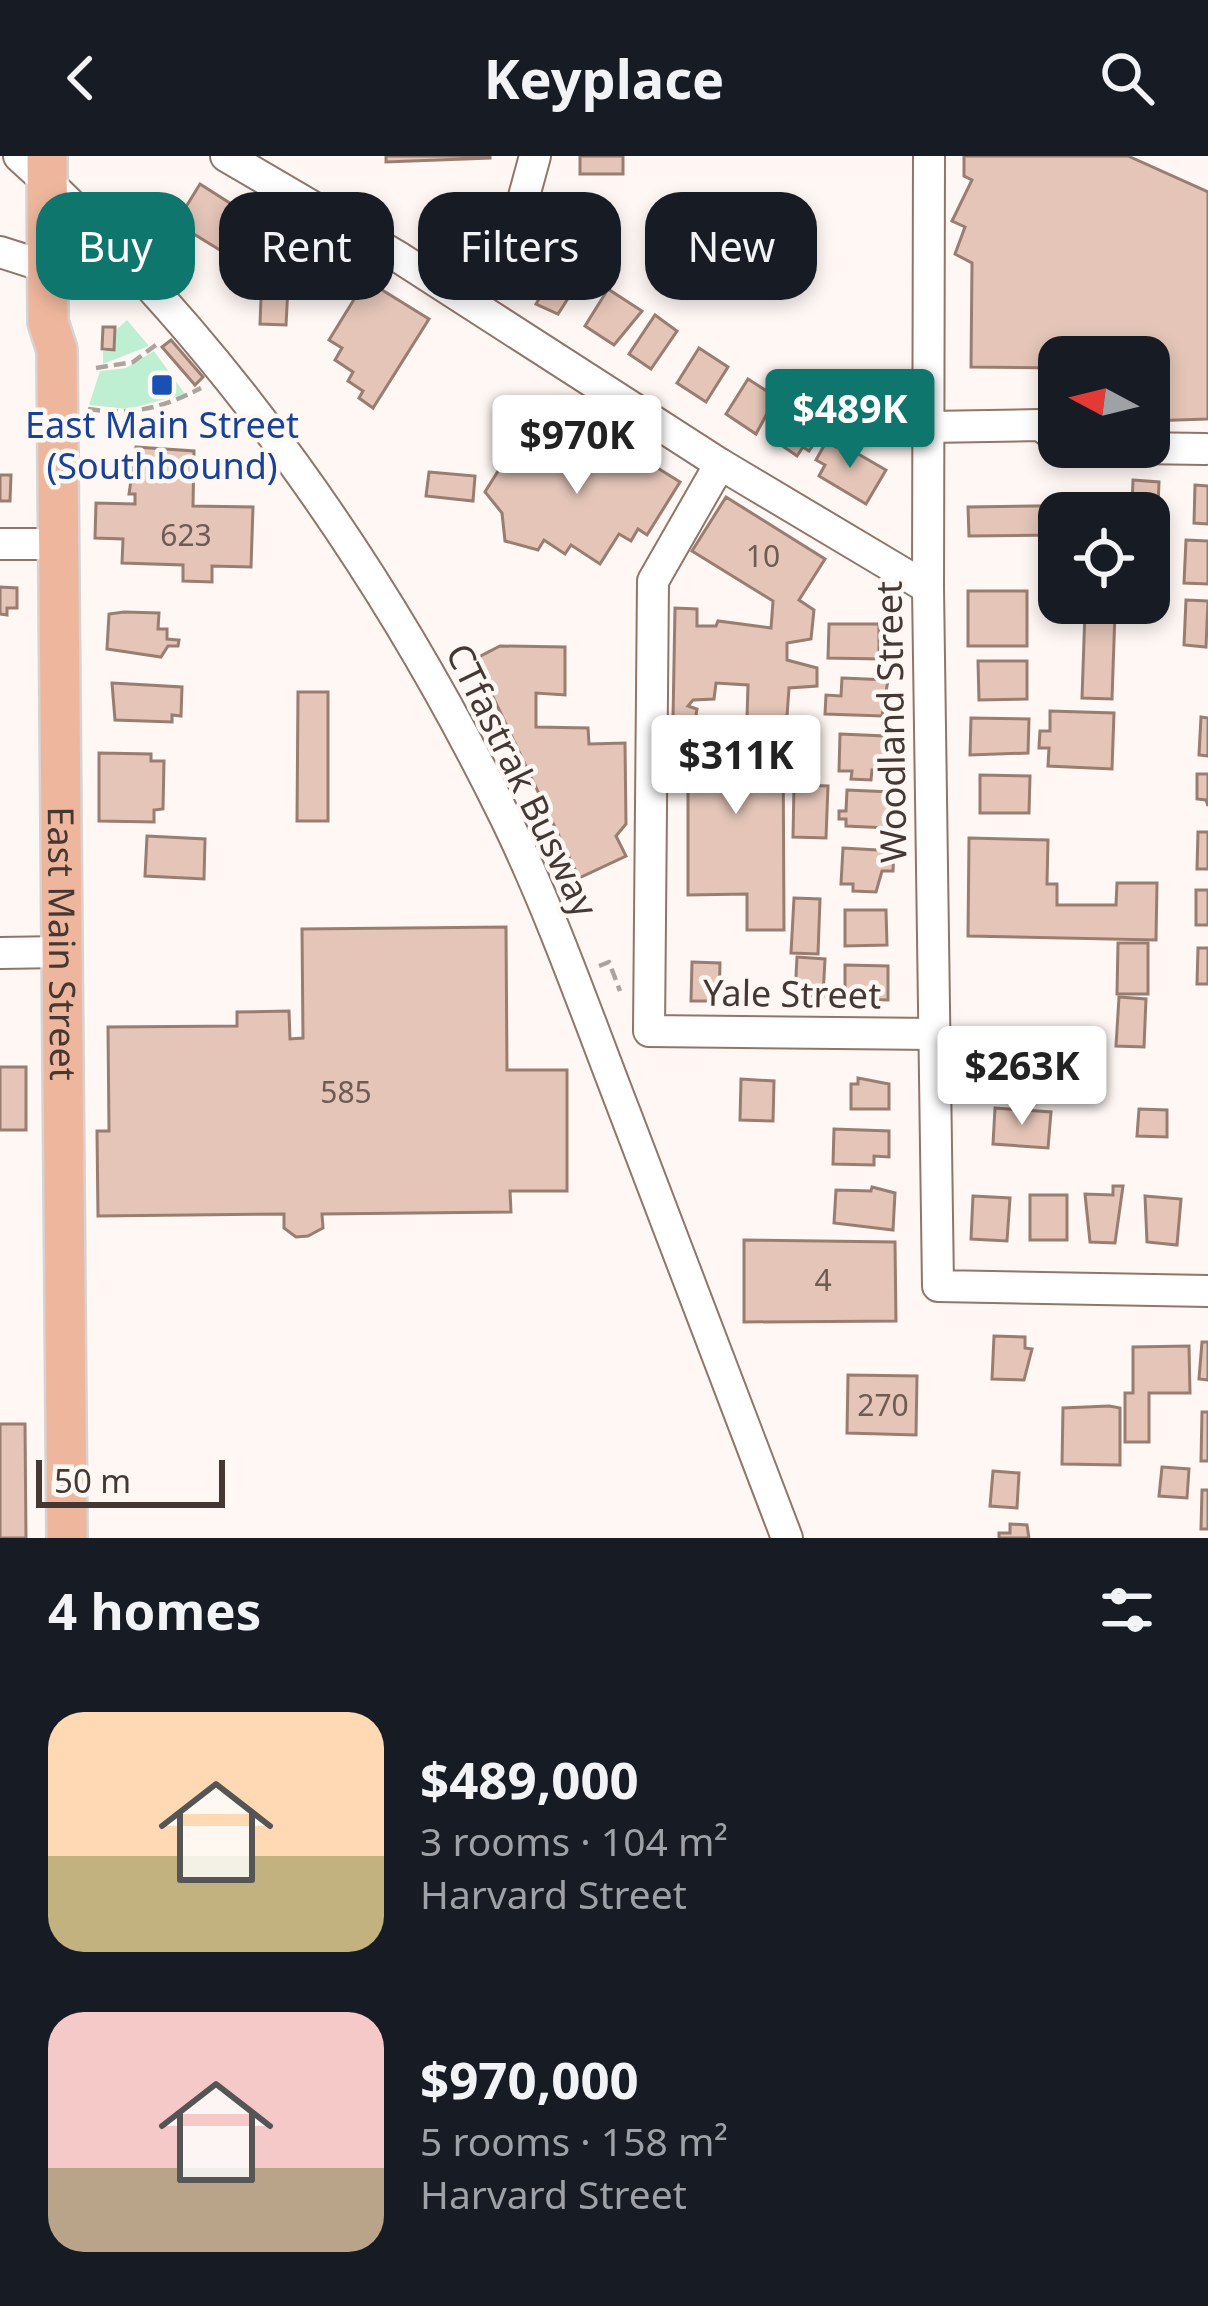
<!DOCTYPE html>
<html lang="en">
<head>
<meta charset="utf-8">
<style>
  :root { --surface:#171b24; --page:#20242c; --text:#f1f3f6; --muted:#9ea1a6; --accent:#0f766e }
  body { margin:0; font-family:"Noto Sans",sans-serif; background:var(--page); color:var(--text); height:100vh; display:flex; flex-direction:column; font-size:45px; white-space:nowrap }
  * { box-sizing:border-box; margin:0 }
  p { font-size:39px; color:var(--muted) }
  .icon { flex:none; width:66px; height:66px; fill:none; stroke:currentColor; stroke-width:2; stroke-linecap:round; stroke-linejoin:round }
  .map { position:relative; height:1382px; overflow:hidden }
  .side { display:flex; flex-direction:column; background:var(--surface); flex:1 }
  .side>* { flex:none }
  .guide { position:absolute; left:36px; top:36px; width:1137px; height:108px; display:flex; gap:24px }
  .needle { width:78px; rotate:277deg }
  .fabs { position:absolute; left:1038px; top:180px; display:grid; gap:24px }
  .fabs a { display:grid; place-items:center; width:132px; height:132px; border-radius:24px; background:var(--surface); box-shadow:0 6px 18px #0003; font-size:60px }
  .scale { position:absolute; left:36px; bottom:30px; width:189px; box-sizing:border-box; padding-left:12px; border:6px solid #453833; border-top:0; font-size:33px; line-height:42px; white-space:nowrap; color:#453833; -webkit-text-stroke:9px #fef7f4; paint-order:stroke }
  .price { position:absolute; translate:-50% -102px; padding:0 27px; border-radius:12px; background:#fff; color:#222; font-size:39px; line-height:78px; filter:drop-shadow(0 3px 6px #0008) }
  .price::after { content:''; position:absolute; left:50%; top:72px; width:36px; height:27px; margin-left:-18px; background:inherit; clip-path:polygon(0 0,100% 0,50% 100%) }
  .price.active { background:var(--accent); color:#fff }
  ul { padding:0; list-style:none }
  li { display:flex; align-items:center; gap:36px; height:300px; padding:0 48px }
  li span { display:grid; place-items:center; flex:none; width:336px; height:240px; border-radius:36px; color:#555 }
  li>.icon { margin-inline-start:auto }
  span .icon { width:144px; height:144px; fill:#fffc; stroke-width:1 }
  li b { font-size:51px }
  h2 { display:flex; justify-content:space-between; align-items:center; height:144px; padding:0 48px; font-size:51px }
  .chip { padding:0 42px; border-radius:36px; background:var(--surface); box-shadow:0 6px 18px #0003; font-size:42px; line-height:108px }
  .chip.active { background:var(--accent); color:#fff }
  header { display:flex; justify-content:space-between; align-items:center; height:156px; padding:0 48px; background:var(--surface); font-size:54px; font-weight:700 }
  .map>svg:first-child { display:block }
  .green { fill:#bfefd3 }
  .building { fill:#e4c5b8; stroke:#9a7d71; stroke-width:3 }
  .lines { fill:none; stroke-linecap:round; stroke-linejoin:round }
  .minor-casing { stroke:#917569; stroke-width:34 }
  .major-casing { stroke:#d6d3d2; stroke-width:44 }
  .path { stroke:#aca39f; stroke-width:4.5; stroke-dasharray:12 6; stroke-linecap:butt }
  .minor { stroke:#fff; stroke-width:30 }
  .major { stroke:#eeb69d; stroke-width:39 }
  .transit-dot { fill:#1a4fb4; stroke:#fef7f4; stroke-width:4.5 }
  .labels { text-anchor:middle; stroke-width:9; stroke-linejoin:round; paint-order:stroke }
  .number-label { font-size:30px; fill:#6d5b54 }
  .transit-label { font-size:36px; fill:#164399; stroke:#fef7f4 }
  .street-label { font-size:36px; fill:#453833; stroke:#fef7f4 }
</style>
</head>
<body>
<header><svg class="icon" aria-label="back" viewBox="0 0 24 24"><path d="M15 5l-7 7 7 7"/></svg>Keyplace<svg class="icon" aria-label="search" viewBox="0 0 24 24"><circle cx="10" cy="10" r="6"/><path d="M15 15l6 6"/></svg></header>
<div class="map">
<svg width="1208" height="1382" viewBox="0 0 1208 1382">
  <rect width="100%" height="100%" fill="#fef7f4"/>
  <g class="green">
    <polygon points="127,164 149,190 103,208 103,195 114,193 115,175"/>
    <polygon points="154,195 185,238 128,253 89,249 100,215 126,212"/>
  </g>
  <g class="building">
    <polygon points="386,0 490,0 490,2 386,6"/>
    <rect x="580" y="0" width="43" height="18"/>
    <polygon points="964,0 1128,0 1208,36 1208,263 1149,265 1149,201 1059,201 1059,212 971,211 972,107 955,98 965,71 952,65 972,24 964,20"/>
    <polygon points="200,28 247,58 223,96 176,67"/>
    <polygon points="556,101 583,119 558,158 536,148 540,141 533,137"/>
    <polygon points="261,110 289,112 286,169 260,168 261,142 249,142 249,122 261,123"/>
    <polygon points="366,124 429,163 373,252 359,242 363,235 348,225 353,216 335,204 342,192 329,184"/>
    <polygon points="608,133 642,155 614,189 585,170"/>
    <polygon points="655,159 677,175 651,213 629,198"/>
    <polygon points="103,171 115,171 114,194 102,193"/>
    <polygon points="171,184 203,221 195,229 162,191"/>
    <polygon points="699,192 728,211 706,246 677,227"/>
    <polygon points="748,223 776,241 756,278 726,258"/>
    <polygon points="838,230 891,231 890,265 838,265"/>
    <polygon points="795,247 825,272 809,295 803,291 797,300 771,282"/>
    <polygon points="553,269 621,312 632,296 680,326 647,379 638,373 631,385 619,378 600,408 571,389 565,398 544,384 538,394 505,385 502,357 485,336 513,291 532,303"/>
    <polygon points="826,286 836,291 839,287 886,314 866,348 819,320 825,309 816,304"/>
    <polygon points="136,291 194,295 193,350 253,351 251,411 212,410 212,426 183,425 183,409 122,407 123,383 95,382 96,347 135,348 135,338 129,338"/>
    <polygon points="429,316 475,320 473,345 426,340"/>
    <polygon points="0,319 11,319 10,345 0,345"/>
    <polygon points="1133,324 1159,326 1158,350 1132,349"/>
    <polygon points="1195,329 1208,330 1208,368 1194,367"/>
    <polygon points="726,341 825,403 799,444 814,454 811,483 787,487 787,504 817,512 817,530 789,532 787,560 760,563 747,562 748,529 716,527 714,543 693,544 688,550 697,553 695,565 673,563 675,452 697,453 697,470 716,470 718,465 771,472 773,445 692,395"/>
    <polygon points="1110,349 1110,357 1059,357 1059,415 1056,379 969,380 968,351"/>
    <polygon points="1186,384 1208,385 1208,428 1184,427"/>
    <polygon points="0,431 17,432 17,452 7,452 7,459 0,458"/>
    <rect x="968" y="435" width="59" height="55"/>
    <polygon points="1186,444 1208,445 1206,491 1184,489"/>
    <polygon points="1085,455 1115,456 1112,543 1082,542"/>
    <polygon points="124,456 159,457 158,473 167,473 167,483 179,484 178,490 168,490 161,501 107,493 109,458"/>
    <polygon points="829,468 879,468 879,503 828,502"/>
    <polygon points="500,490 565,491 565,539 536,537 536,571 588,572 589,588 625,587 626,668 616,680 626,700 579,722 475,503"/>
    <polygon points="978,505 1027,505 1027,543 979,544"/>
    <polygon points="842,522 888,524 882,560 825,558 826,539 841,540"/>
    <polygon points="112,527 182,531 181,560 172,559 172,566 115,564"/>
    <polygon points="298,536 328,536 328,665 297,665"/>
    <polygon points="1050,555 1114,557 1112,613 1048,610 1049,592 1039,592 1040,575 1050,575"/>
    <polygon points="1201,561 1208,562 1208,600 1199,599"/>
    <polygon points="971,562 1029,563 1028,597 970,599"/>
    <polygon points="783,572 784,774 747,774 747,738 688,739 688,633 676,632 676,573"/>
    <polygon points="840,578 885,580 883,615 872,614 871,624 851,623 852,615 839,615"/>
    <polygon points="99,597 151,598 151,605 164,605 163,653 154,654 154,666 99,665"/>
    <polygon points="1197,618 1208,618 1208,650 1206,644 1197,643"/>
    <polygon points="980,619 1030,620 1029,657 980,657"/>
    <polygon points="794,629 828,630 826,682 793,681"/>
    <polygon points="847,634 891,636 889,672 846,670 846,663 839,663 839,655 846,655"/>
    <polygon points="1198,676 1208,676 1208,713 1197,713"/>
    <polygon points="147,680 205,683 204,723 145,720"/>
    <polygon points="969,682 1048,684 1047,728 1057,728 1057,749 1116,749 1117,727 1157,727 1156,784 968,780"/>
    <polygon points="843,692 894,695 893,715 882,715 876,736 853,735 853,728 841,728"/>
    <rect x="1196" y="734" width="12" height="35"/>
    <polygon points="794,742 820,743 818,798 791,797"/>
    <polygon points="845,754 886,754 887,789 845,790"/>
    <polygon points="506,771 507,914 567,914 567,1035 510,1035 511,1056 322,1058 323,1072 308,1080 296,1081 284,1072 284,1058 98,1060 97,975 109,975 108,871 237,870 237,856 289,855 290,883 303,882 302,773"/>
    <polygon points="1118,787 1148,787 1148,838 1117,838"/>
    <polygon points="1198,792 1208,792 1208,828 1197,828"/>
    <polygon points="797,801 825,803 823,841 795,839"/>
    <polygon points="692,806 720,807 719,845 691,845"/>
    <polygon points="845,809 888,810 888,844 845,843"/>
    <polygon points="1119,841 1146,843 1144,891 1116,890"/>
    <polygon points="972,885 1085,886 1085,942 971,942"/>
    <rect x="0" y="911" width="26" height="63"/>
    <polygon points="858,922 889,928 889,953 851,953 851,928 858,928"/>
    <polygon points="741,923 774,925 773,965 740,964"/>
    <polygon points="995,952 1051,956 1048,992 993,988"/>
    <polygon points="1139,953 1167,954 1167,981 1137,980"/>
    <polygon points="834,973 889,975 889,1001 874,1000 874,1009 833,1008"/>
    <polygon points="1113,1030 1123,1030 1115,1087 1090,1086 1085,1038 1113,1039"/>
    <polygon points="872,1031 895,1037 893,1074 834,1067 836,1034 871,1035"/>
    <rect x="1030" y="1039" width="37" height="45"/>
    <polygon points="973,1040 1010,1042 1007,1085 971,1083"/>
    <polygon points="1145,1040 1181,1043 1177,1089 1147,1086"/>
    <polygon points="744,1084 895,1086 896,1165 744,1166"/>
    <polygon points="994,1180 1025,1181 1025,1192 1032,1193 1024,1224 992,1223"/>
    <polygon points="1202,1186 1208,1186 1208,1224 1199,1223"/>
    <polygon points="1189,1190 1190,1237 1149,1237 1149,1286 1125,1286 1125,1237 1133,1237 1133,1191"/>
    <polygon points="848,1219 917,1220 916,1279 847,1277"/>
    <polygon points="1109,1250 1120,1252 1120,1309 1062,1308 1063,1252"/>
    <polygon points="1202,1256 1208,1256 1208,1305 1201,1305"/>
    <polygon points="0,1268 25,1268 26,1382 0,1382"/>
    <polygon points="1162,1311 1189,1313 1187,1342 1159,1340"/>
    <polygon points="993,1315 1019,1317 1017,1352 990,1350"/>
    <polygon points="1202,1334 1208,1334 1208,1373 1201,1373"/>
    <polygon points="1010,1368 1027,1369 1029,1382 999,1382 999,1377 1010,1377"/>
  </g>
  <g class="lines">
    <defs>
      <g id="minor">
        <path d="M19,0C223,183 386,418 506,663C552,758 587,859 625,957C679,1099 733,1240 787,1382"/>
        <polyline points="226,0 400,102 720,308 928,432"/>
        <polyline points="929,0 928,432 938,1130 1208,1135"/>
        <polyline points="0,96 47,111"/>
        <polyline points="468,145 517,66 535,0"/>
        <polyline points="929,271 1040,269 1059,283"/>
        <polyline points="1070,291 1205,293"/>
        <polyline points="720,308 653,425 649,875 935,878"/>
        <polyline points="0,388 59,388"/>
        <polyline points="0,797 62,796"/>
      </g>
      <g id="major">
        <path id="s1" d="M47,0L48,166L57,194L67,1382"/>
      </g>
    </defs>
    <use href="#minor" class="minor-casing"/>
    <use href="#major" class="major-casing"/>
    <g class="path">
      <polyline points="96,212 133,206 160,186"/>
      <path d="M88,253C134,260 164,251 201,232"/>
      <polyline points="599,810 609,806 620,835"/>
    </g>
    <use href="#minor" class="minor"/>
    <use href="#major" class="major"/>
  </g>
  <rect class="transit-dot" x="150" y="217" width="24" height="24" rx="6"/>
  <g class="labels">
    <g class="number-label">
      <text x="186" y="390">623</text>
      <text x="763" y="411">10</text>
      <text x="346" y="947">585</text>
      <text x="823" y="1135">4</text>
      <text x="883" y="1260">270</text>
    </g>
    <g class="transit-label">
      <text x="162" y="282">East Main Street<tspan x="162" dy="41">(Southbound)</tspan></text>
    </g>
    <g class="street-label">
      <text transform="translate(891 566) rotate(-91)" y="13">Woodland Street</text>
      <text transform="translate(522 624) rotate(64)" y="13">CTfastrak Busway</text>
      <text dy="13" stroke="none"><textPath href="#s1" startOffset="789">East Main Street</textPath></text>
      <text transform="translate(792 838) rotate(1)" y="13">Yale Street</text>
    </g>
  </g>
</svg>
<div class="fabs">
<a><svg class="needle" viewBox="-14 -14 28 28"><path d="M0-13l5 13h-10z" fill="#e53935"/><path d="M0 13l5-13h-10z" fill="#9ea1a6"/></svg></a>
<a><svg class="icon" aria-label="locate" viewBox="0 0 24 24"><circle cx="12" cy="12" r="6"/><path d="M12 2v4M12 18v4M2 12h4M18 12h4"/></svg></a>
</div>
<div class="scale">50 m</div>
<b class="price active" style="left:850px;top:315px">$489K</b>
<b class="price" style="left:577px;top:341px">$970K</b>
<b class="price" style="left:736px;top:661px">$311K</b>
<b class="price" style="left:1022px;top:972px">$263K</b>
<div class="guide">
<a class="chip active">Buy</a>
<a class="chip">Rent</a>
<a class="chip">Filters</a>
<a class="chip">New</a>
</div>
</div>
<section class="side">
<h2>4 homes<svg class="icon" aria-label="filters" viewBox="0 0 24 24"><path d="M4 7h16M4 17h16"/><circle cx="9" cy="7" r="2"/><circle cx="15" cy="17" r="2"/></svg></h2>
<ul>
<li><span style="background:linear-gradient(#ffd9b3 60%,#c2b280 0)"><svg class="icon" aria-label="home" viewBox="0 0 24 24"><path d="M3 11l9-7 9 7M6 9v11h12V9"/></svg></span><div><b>$489,000</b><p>3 rooms · 104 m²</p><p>Harvard Street</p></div></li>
<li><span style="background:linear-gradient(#f6c9c9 65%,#b9a48a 0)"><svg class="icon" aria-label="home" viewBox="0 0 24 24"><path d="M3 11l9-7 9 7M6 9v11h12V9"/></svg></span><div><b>$970,000</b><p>5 rooms · 158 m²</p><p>Harvard Street</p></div></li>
</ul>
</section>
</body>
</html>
